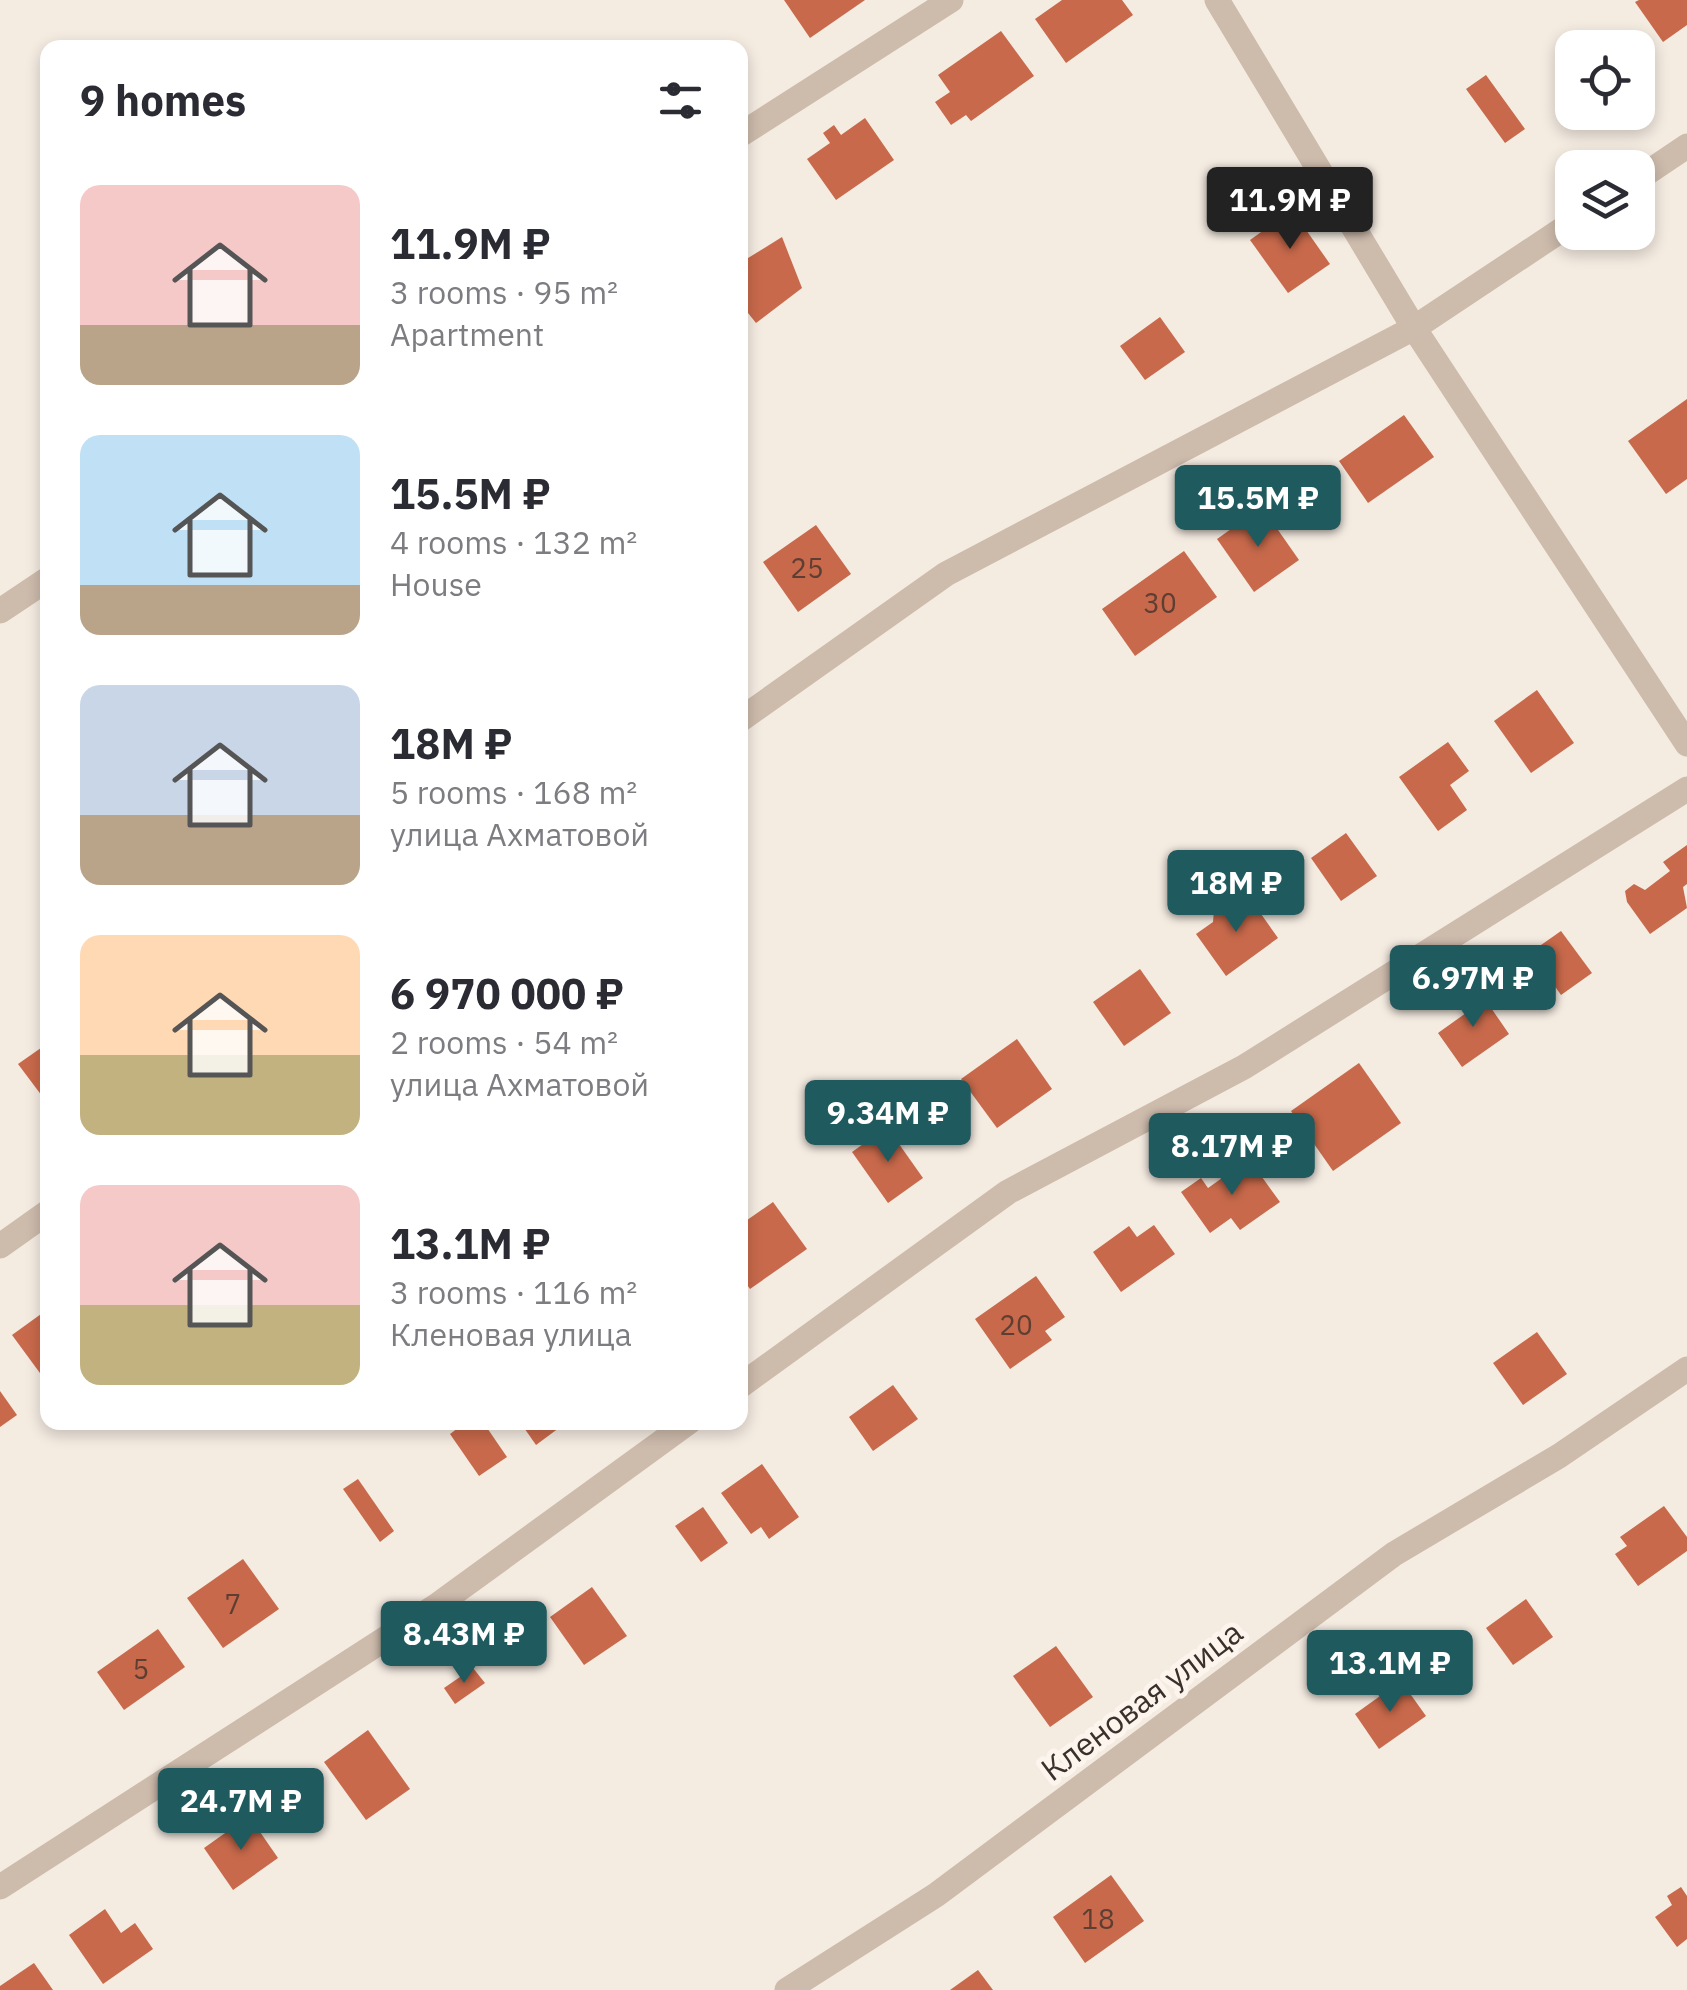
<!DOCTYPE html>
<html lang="en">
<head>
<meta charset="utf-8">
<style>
  :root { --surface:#fff; --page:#f7f7f7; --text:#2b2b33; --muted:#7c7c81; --accent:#1f5a5e }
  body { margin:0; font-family:"IBM Plex Sans",sans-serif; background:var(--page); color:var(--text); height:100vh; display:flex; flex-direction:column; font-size:38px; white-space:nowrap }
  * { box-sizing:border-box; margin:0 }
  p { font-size:32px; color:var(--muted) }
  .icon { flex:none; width:55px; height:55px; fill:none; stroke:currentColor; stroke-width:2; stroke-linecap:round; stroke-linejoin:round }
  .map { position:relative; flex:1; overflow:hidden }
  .side { position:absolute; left:40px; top:40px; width:708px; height:1390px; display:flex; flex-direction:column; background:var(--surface); border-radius:20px; box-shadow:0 5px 15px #0003 }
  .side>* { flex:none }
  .buttons { position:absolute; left:1555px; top:30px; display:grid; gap:20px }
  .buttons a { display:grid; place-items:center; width:100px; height:100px; border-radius:20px; background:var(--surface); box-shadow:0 5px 15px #0003; font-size:50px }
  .price { position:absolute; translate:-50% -85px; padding:0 22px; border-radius:10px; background:var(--accent); color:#fff; font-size:32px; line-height:65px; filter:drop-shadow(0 2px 5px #0008) }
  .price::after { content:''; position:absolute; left:50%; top:60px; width:30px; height:22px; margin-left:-15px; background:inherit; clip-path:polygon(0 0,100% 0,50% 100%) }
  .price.on { background:#222; color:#fff }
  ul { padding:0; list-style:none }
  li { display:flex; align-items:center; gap:30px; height:250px; padding:0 40px }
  li span { display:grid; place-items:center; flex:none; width:280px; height:200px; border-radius:20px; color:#555 }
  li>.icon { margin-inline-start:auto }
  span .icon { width:120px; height:120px; fill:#fffc; stroke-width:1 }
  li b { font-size:42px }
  h2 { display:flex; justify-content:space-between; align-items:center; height:120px; padding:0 40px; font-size:42px }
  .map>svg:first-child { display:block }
  .building { fill:#c8694b }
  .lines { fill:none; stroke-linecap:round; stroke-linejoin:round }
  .minor { stroke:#cdbbac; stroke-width:25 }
  .labels { text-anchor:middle; stroke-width:10; stroke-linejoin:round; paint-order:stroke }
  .number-label { font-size:28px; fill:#5e3e33 }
  .street-label { font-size:32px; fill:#3b302b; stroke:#fbf5ee }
</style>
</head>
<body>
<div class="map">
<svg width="1687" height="1990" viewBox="0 0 1687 1990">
  <rect width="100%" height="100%" fill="#f4ebe1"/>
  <g class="building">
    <polygon points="784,0 865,0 810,38"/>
    <polygon points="1062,0 1122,0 1133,15 1066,63 1035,19"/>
    <polygon points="1639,0 1687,0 1687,25 1663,42 1635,2"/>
    <polygon points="1001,31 1034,76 971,121 966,115 951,125 935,102 950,92 938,75"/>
    <polygon points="1486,75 1525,129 1505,143 1466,89"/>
    <polygon points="865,118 894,160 836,200 807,159 830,143 823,133 834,125 841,135"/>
    <polygon points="1292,210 1330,264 1288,293 1250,240"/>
    <polygon points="782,237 802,288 756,323 740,303 740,263"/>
    <polygon points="1160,317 1185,352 1145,380 1120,346"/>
    <polygon points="1687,399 1687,479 1666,494 1628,441"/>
    <polygon points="1404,415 1434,457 1368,503 1339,461"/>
    <polygon points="1262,507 1299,560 1254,592 1217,539"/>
    <polygon points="816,525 851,574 798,612 763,562"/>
    <polygon points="1184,551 1217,597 1135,656 1102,609"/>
    <polygon points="1537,690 1574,743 1531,773 1494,721"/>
    <polygon points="1448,742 1469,771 1450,785 1467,810 1438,831 1399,777"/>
    <polygon points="1346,833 1377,876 1341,901 1311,858"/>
    <polygon points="1687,845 1687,884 1683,887 1687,908 1650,934 1627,902 1625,891 1634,884 1645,890 1670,871 1663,862"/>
    <polygon points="1249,897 1278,938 1226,976 1196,934 1213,922 1214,910 1223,904 1235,907"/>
    <polygon points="1561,931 1592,973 1561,995 1531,952"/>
    <polygon points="1140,969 1171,1013 1124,1046 1093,1002"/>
    <polygon points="1478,989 1509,1034 1462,1067 1438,1033 1466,1013 1459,1002"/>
    <polygon points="1017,1039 1052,1089 997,1128 961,1079"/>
    <polygon points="48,1043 48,1104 18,1064"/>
    <polygon points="1359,1063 1401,1123 1333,1171 1291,1111"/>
    <polygon points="887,1127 923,1178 888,1203 852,1152"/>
    <polygon points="1249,1159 1280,1202 1240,1230 1231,1218 1210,1233 1181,1192 1201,1178 1208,1188"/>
    <polygon points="773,1202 807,1249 750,1289 740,1275 740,1225"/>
    <polygon points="1154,1225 1175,1254 1121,1292 1093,1252 1129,1226 1137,1237"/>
    <polygon points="1036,1276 1065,1317 1045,1331 1052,1340 1010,1369 975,1319"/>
    <polygon points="48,1309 48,1384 12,1335"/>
    <polygon points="1537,1332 1567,1374 1523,1405 1493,1363"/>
    <polygon points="893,1385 918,1419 873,1451 849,1417"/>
    <polygon points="0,1391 17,1415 0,1427"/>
    <polygon points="466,1422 483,1422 507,1457 479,1476 450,1434"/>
    <polygon points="520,1422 567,1422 536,1445"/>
    <polygon points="762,1464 799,1517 769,1539 761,1527 751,1534 721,1493"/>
    <polygon points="358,1479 394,1531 380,1542 343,1489"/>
    <polygon points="1664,1506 1687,1537 1687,1551 1638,1586 1615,1554 1627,1546 1620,1537"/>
    <polygon points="703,1507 728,1543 701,1562 675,1526"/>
    <polygon points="243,1559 279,1609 223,1648 187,1598"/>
    <polygon points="592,1587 627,1636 584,1665 550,1617"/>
    <polygon points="1526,1599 1553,1637 1513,1665 1486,1628"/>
    <polygon points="158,1629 185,1667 124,1710 97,1672"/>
    <polygon points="1056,1646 1093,1697 1050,1727 1013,1676"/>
    <polygon points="473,1668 485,1683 455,1704 444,1688"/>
    <polygon points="1401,1681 1426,1716 1379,1749 1355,1714"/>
    <polygon points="368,1730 410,1789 366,1820 324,1762"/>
    <polygon points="249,1816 278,1858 233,1890 204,1848"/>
    <polygon points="1111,1875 1144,1921 1085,1963 1053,1917"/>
    <polygon points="1681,1887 1687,1896 1687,1939 1677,1947 1655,1917 1672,1905 1667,1896"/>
    <polygon points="105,1909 121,1933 135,1923 153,1949 103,1984 69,1935"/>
    <polygon points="34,1963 53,1990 0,1990 0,1986"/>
    <polygon points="978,1970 993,1990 950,1990"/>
  </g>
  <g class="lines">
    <g class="minor">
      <polyline points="1217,0 1414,328 1687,744"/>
      <polyline points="740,135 951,0"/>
      <polyline points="1638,179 1687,146"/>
      <polyline points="0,611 48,579"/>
      <polyline points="740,720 946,574 1414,328 1572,223"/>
      <polyline points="0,1246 48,1212"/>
      <polyline points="740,1386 1008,1192 1244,1067 1687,789"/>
      <polyline points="0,1887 436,1606 689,1422"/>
      <polyline points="787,1990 936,1895 1394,1554 1559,1456 1687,1369"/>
    </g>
  </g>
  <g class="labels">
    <g class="number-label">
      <text x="807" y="578">25</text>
      <text x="1160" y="613">30</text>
      <text x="1016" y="1335">20</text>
      <text x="233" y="1614">7</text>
      <text x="141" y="1679">5</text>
      <text x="1098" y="1929">18</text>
    </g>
    <g class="street-label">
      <text transform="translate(1142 1701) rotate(-37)" y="11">Кленовая улица</text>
    </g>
  </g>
</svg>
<div class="buttons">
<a><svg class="icon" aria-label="locate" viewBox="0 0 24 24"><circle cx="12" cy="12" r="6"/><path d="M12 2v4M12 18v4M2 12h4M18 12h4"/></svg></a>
<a><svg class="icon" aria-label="layers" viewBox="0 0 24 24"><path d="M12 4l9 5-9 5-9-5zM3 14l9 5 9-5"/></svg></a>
</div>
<b class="price on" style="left:1290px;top:252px">11.9M ₽</b>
<b class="price" style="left:1258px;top:550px">15.5M ₽</b>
<b class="price" style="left:1236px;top:935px">18M ₽</b>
<b class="price" style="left:1473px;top:1030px">6.97M ₽</b>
<b class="price" style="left:888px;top:1165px">9.34M ₽</b>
<b class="price" style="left:1232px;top:1198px">8.17M ₽</b>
<b class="price" style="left:464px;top:1686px">8.43M ₽</b>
<b class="price" style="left:1390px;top:1715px">13.1M ₽</b>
<b class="price" style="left:241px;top:1853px">24.7M ₽</b>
<section class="side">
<h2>9 homes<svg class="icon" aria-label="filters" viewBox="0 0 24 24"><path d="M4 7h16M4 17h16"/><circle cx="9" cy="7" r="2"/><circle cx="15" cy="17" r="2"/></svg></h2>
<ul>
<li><span style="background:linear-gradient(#f6c9c9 70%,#b9a48a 0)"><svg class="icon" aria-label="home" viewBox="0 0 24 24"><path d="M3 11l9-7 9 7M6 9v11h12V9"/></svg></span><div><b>11.9M ₽</b><p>3 rooms · 95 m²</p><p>Apartment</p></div></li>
<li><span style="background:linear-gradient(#bfe0f5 75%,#b9a48a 0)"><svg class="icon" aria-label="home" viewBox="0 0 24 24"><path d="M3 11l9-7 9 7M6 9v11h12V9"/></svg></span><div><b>15.5M ₽</b><p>4 rooms · 132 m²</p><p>House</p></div></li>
<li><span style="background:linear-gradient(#c9d6e8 65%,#b9a48a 0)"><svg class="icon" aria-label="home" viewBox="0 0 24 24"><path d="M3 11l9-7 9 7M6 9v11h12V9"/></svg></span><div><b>18M ₽</b><p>5 rooms · 168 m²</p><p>улица Ахматовой</p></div></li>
<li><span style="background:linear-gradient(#ffd9b3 60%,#c2b280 0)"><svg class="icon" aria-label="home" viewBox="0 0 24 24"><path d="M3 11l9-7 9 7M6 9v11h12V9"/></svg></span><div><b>6 970 000 ₽</b><p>2 rooms · 54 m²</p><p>улица Ахматовой</p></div></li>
<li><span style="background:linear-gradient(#f6c9c9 60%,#c2b280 0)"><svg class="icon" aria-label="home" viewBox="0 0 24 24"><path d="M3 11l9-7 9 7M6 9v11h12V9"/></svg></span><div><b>13.1M ₽</b><p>3 rooms · 116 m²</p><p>Кленовая улица</p></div></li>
</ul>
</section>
</div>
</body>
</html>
